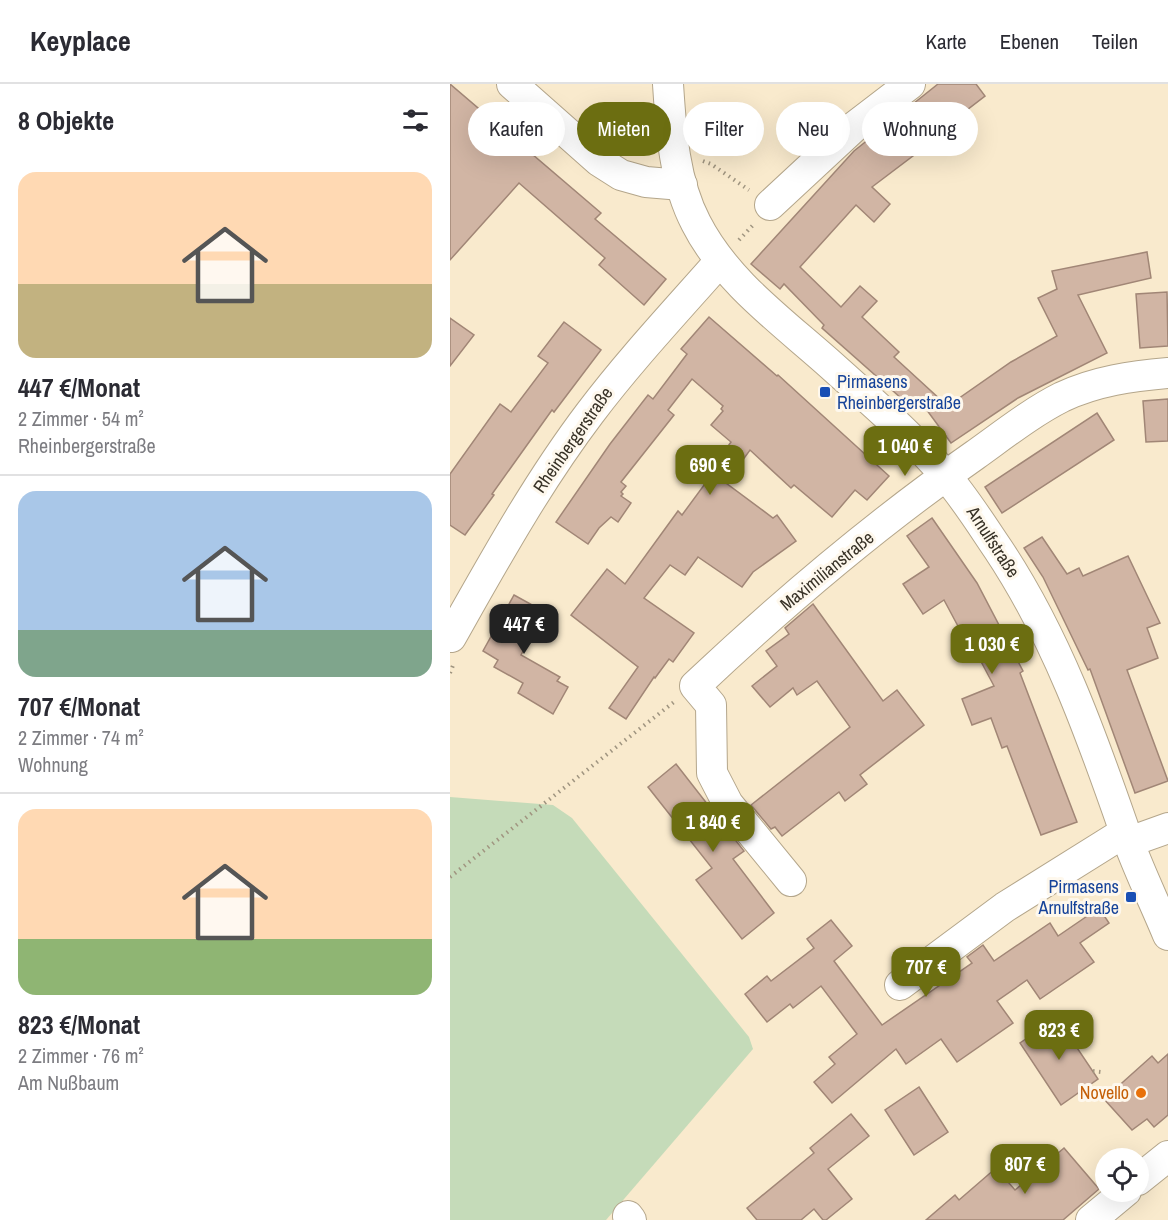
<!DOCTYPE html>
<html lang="de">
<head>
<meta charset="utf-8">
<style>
  :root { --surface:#fff; --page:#f2f2f3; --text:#2b2b33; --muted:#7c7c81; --line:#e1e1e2; --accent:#6c6e11 }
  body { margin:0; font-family:"Archivo Narrow",sans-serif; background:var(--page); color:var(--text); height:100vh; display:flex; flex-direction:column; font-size:22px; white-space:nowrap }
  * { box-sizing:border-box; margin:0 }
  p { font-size:20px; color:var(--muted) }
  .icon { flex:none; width:33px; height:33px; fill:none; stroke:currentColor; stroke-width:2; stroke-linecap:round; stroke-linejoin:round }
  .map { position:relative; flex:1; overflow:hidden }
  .panel { display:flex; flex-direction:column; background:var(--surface); width:450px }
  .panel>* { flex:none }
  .guide { position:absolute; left:18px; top:18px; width:570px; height:54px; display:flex; gap:12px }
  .fabs { position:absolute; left:645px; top:1064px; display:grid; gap:12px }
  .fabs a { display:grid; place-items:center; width:54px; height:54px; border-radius:50%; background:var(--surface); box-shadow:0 6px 24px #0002; font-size:30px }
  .price { position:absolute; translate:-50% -51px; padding:0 14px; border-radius:12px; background:var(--accent); color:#fff; font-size:20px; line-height:39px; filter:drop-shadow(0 2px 3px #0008) }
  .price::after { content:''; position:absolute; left:50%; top:36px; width:18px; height:14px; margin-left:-9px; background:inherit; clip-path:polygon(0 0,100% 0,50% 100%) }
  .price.selected { background:#222; color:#fff }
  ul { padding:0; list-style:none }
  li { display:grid; align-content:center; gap:12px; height:318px; padding:0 18px }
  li+li { border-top:2px solid var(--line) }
  li span { display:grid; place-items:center; height:186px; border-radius:18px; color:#555 }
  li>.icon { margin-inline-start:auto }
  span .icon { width:108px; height:108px; fill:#fffc; stroke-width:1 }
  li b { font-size:26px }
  h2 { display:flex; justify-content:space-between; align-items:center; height:72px; padding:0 18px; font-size:26px }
  .chip { padding:0 21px; border-radius:27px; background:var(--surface); box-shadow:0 6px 24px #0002; font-size:21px; line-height:54px }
  .chip.selected { background:var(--accent); color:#fff }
  header { display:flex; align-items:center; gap:36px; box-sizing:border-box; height:84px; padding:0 30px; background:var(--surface); border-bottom:2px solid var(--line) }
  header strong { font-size:28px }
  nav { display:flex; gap:33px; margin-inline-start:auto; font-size:21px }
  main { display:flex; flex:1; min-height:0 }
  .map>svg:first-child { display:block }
  .green { fill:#c5dbb9 }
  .building { fill:#d1b5a4; stroke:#a18676; stroke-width:1.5 }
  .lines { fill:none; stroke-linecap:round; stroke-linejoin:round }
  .minor-casing { stroke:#b4a68b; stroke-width:32 }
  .path { stroke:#a09580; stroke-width:4; stroke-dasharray:1.5 4.5; stroke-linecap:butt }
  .minor { stroke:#fff; stroke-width:30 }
  .transit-dot { fill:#1a4fb4; stroke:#fef8ed; stroke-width:2 }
  .food-dot { fill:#e8710a; stroke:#fef8ed; stroke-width:2 }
  .labels { text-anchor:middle; stroke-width:6; stroke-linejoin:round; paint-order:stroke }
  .transit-label { font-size:18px; fill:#164399; stroke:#fef8ed; text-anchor:start }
  .street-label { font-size:18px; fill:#383227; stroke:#fef8ed }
  .food-label { font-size:18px; fill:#c56008; stroke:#fef8ed; text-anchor:end }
</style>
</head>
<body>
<header>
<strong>Keyplace</strong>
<nav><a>Karte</a><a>Ebenen</a><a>Teilen</a></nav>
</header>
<main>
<section class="panel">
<h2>8 Objekte<svg class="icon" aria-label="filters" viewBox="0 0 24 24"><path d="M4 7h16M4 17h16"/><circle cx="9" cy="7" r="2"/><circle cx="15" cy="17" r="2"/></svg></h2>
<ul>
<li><span style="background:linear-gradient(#ffd9b3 60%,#c2b280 0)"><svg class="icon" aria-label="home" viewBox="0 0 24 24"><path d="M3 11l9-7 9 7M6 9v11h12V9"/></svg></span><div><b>447 €/Monat</b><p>2 Zimmer · 54 m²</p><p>Rheinbergerstraße</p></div></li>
<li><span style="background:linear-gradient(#a9c7e8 75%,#7fa58c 0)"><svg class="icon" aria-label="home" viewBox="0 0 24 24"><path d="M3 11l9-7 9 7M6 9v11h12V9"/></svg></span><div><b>707 €/Monat</b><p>2 Zimmer · 74 m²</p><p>Wohnung</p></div></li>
<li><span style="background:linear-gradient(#ffd9b3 70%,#8fb573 0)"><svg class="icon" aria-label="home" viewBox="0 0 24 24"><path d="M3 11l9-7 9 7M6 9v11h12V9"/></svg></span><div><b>823 €/Monat</b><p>2 Zimmer · 76 m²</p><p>Am Nußbaum</p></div></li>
</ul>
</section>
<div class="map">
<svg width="718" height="1136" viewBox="0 0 718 1136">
  <rect width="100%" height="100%" fill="#f9eacd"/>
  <polygon class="green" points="0,713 103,721 122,734 299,953 303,965 156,1136 0,1136"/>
  <g class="building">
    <polygon points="0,0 151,129 145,135 216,195 194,221 149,181 155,174 69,99 0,176"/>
    <polygon points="488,0 526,0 535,12 478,56 480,59 422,103 440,120 424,138 406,121 350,183 391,223 410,202 427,217 412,233 449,268 444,273 492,317 497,313 502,319 561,278 607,252 588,214 607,205 602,187 697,168 701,194 628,211 657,269 568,314 501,359 468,314 460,322 372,244 374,241 334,200 330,205 301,180 404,67"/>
    <polygon points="717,208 718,262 690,264 686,210"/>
    <polygon points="259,233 327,292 328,291 439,392 417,416 405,406 382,433 344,401 341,404 300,366 276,399 323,434 327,431 346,457 303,488 292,503 248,473 235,491 220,481 194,514 244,549 223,578 219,575 205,594 204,593 176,635 159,624 188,583 121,531 157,485 175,500 228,427 232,431 263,389 260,387 281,358 261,341 273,327 271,325 273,322 242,295 218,326 224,331 171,398 176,402 171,408 173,410 171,412 181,419 168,438 161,433 149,444 138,460 106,438 160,360 198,311 203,315 237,270 231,265"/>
    <polygon points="0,234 24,251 0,282"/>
    <polygon points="114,238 151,266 104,328 102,326 42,410 44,411 15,451 0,441 0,390 50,320 61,328 98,279 88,272"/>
    <polygon points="718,315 718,357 696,358 693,317"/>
    <polygon points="647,329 664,356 552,429 535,403"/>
    <polygon points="482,434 527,499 573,587 570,589 627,738 591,751 557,662 552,664 541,634 522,641 512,615 544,602 520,557 517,559 494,516 473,530 453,500 479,483 457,452"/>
    <polygon points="592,453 617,490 629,484 633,492 678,472 710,539 697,544 708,574 677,586 718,697 685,709 640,585 638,586 593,493 574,464"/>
    <polygon points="64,511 95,528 71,571 110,593 107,597 118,603 103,630 68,609 73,599 44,583 48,576 33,567"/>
    <polygon points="363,520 433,617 447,606 474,641 410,691 417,700 395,717 389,708 332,752 325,743 321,745 301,721 400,643 367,597 347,611 343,604 320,623 302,602 327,582 316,567 339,550 335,544"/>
    <polygon points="226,680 294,767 283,775 324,829 292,855 246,796 262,784 198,703"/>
    <polygon points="649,824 659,839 630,859 644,878 590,915 577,896 547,917 563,939 507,978 491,955 456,980 446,965 382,1019 364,998 385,980 379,973 407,950 371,902 343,924 340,920 317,938 295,910 317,892 321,897 364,864 357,855 381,836 402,862 384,877 432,941 522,879 517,873 533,861 544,877 600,839 608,852"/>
    <polygon points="607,934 648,995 611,1021 570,959"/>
    <polygon points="718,970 718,1031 704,1043 697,1035 682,1046 654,1015 702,972 708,979"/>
    <polygon points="469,1003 498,1048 464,1071 435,1026"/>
    <polygon points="401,1030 419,1052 378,1085 402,1115 376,1136 373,1136 364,1125 351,1136 307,1136 297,1124 364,1069 360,1064"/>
    <polygon points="614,1064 649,1105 613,1136 476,1136 505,1111 509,1116 546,1084 565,1106"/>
  </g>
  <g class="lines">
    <defs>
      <g id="minor">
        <polyline points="62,0 149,77 171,91 196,98 232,101"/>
        <path d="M218,0C221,46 224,97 246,139C276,198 333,238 382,282C421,317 461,351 495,391C515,414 531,440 548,465C606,552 641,650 675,748C687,783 704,817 718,851"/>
        <polyline points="320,121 404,43 460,0"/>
        <path d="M1,553C44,477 87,399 140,329C180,276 226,227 270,177"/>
        <polyline points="679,758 718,744"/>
        <path d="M341,797L278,720L262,689L261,621L245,602C333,519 426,440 525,371C553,351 582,328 612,313C646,297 682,292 718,289"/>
        <polyline points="450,901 555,823 675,748"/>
        <polyline points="688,1096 718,1072"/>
        <polyline points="178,1132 181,1136"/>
        <polyline points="641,1136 676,1107"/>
      </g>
    </defs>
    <use href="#minor" class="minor-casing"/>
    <g class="path">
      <polyline points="253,77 261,80 299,106"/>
      <polyline points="289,156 304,140"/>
      <polyline points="0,589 4,579"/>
      <polyline points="0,793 224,618"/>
      <polyline points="643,987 651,988"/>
    </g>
    <use href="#minor" class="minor"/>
  </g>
  <g class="transit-dot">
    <rect x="369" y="302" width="12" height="12" rx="3"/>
    <rect x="675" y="807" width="12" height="12" rx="3"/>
  </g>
  <circle class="food-dot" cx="691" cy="1009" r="6"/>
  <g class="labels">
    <g class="transit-label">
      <text x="387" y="304">Pirmasens<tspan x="387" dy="21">Rheinbergerstraße</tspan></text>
      <text x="669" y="809" text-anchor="end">Pirmasens<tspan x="669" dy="21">Arnulfstraße</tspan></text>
    </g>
    <g class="street-label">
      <text transform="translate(123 356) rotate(-55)" y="6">Rheinbergerstraße</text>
      <text transform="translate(543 458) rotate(57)" y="6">Arnulfstraße</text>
      <text transform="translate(377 487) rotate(-39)" y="6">Maximilianstraße</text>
    </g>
    <g class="food-label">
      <text x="679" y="1015">Novello</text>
    </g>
  </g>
</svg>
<div class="fabs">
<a><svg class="icon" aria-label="locate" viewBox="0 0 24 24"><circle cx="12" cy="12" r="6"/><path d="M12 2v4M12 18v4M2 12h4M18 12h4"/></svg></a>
</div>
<b class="price" style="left:455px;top:393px">1 040 €</b>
<b class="price" style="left:260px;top:412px">690 €</b>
<b class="price selected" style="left:74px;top:571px">447 €</b>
<b class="price" style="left:542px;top:591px">1 030 €</b>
<b class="price" style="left:263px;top:769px">1 840 €</b>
<b class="price" style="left:476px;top:914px">707 €</b>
<b class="price" style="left:609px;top:977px">823 €</b>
<b class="price" style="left:575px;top:1111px">807 €</b>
<div class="guide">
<a class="chip">Kaufen</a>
<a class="chip selected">Mieten</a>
<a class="chip">Filter</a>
<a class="chip">Neu</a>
<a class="chip">Wohnung</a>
</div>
</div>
</main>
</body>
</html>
